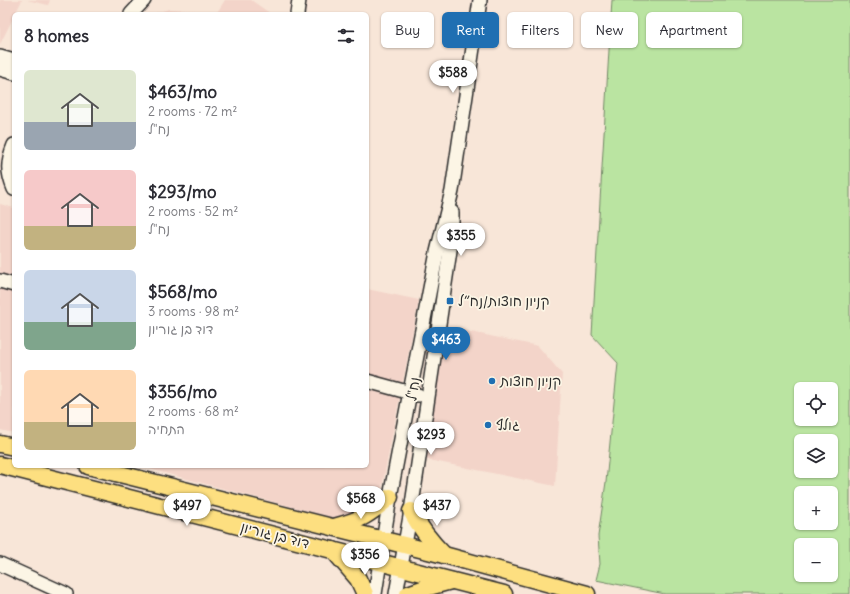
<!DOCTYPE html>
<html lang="en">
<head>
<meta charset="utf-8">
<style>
  :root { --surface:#fff; --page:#f2f2f3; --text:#2b2b33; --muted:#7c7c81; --accent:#1f6fb2 }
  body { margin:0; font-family:Delius,"Playpen Sans Hebrew",sans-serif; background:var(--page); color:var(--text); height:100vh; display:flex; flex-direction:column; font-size:15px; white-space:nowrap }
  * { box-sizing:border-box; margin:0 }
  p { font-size:13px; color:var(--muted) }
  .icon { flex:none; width:22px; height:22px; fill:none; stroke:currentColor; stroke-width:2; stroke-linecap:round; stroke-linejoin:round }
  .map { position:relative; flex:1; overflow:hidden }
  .drawer { position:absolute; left:12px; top:12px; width:357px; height:456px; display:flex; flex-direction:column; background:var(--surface); border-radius:6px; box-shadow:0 1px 3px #0004 }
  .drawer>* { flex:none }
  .guide { position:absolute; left:381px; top:12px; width:380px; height:36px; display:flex; gap:8px }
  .tools { position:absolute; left:794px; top:382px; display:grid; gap:8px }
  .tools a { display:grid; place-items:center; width:44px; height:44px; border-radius:6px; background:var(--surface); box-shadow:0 1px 3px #0004; font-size:20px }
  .price { position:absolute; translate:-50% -34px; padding:0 9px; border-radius:14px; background:#fff; color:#222; font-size:13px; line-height:26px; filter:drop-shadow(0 1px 2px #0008) }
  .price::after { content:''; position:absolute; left:50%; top:24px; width:12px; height:9px; margin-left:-6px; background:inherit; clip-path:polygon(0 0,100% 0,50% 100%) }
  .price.on { background:var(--accent); color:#fff }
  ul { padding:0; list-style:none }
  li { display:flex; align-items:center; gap:12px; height:100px; padding:0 12px }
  li span { display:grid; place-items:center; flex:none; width:112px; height:80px; border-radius:6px; color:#555 }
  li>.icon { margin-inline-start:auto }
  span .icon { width:48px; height:48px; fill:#fffc; stroke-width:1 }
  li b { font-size:17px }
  h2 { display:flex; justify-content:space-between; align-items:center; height:48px; padding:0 12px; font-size:17px }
  .tag { padding:0 14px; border-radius:6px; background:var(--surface); box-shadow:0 1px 3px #0004; font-size:14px; line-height:36px }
  .tag.on { background:var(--accent); color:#fff }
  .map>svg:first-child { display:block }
  .built { fill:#f3d4c9 }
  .green { fill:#bae4a1; stroke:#728866; fill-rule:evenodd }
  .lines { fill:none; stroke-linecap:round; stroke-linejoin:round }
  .minor-casing { stroke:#2b2b2b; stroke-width:16 }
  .major-casing { stroke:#2b2b2b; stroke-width:19 }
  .minor { stroke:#fcf5e5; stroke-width:13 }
  .major { stroke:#fddf80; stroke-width:16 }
  .poi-dot { fill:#1f6fb2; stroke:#fcf5e5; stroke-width:1.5 }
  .labels { text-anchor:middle; stroke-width:3.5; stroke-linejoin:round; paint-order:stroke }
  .poi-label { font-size:14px; fill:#2b2b2b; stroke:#fcf5e5; text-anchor:start }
  .street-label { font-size:14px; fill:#2b2b2b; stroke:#fcf5e5 }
</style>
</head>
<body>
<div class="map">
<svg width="850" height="594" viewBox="0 0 850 594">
  <rect width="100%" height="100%" fill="#f8e6d8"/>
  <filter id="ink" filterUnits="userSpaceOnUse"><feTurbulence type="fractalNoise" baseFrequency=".025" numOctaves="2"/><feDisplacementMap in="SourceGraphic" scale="8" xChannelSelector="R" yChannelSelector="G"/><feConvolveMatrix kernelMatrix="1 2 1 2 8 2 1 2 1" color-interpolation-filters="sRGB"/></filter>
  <g filter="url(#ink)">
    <g class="built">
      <polygon points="0,0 22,0 0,44"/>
      <polygon points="27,0 50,0 48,5"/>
      <polygon points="225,0 251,0 271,14 216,14"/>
      <polygon points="169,9 190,10 200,14 152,14"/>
      <polygon points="0,204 14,208 14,433 0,430"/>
      <polygon points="367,289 419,300 381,492 365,510 334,518 138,466 367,466"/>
      <polygon points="443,326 538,346 562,374 555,486 424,459"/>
    </g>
    <path class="green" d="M612,0H850V594H665L596,580L600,564L598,536L606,482L618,363L592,335ZM801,389H831V419H801ZM801,441H831V471H801ZM801,493H831V523H801ZM801,545H831V575H801Z"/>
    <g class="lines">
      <defs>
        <g id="minor">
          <polyline points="131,14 144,0"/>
          <polyline points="297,14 299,0"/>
          <polyline points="0,57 14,61"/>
          <polyline points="0,69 14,73"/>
          <path d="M14,145C7,162 7,172 14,189"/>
          <polyline points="0,281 14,285"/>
          <polyline points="367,381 418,395"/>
          <polyline points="0,564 66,594"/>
          <polyline points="375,594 390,497 410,392 437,252 452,191 480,0"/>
          <polyline points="396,594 411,511 452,237 452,212"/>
        </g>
        <g id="major">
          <polyline points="0,444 14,447"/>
          <polyline points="0,465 504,594"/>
          <polyline points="88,466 444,555 587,594"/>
          <path d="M411,511C420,528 431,542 444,555"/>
          <path d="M334,527C361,520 369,515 390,497"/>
          <polyline points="333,550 358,579 365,594"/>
          <polyline points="408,594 425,588 451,581"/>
        </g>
      </defs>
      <use href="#minor" class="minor-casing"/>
      <use href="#major" class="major-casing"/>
      <use href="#minor" class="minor"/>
      <use href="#major" class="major"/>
    </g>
  </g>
  <g class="poi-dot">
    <rect x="446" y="297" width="8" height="8" rx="2"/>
    <circle cx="492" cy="381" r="4"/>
    <circle cx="488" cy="425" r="4"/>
  </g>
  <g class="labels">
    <g class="poi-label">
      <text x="458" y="306">קניון חוצות/נח״ל</text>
      <text x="500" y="386">קניון חוצות</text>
      <text x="496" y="430">גולף</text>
    </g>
    <g class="street-label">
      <text transform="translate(413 389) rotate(-81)" y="5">נח"ל</text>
      <text transform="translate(275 535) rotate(14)" y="5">דוד בן גוריון</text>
    </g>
  </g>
</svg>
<div class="tools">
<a><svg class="icon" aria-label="locate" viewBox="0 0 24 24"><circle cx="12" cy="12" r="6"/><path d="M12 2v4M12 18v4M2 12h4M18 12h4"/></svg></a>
<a><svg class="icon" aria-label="layers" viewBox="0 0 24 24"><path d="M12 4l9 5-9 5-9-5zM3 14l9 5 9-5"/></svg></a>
<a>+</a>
<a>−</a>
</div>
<b class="price" style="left:453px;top:94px">$588</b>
<b class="price" style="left:461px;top:257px">$355</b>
<b class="price on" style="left:446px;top:361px">$463</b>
<b class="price" style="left:431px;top:456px">$293</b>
<b class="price" style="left:361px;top:520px">$568</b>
<b class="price" style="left:187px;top:527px">$497</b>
<b class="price" style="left:437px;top:527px">$437</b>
<b class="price" style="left:365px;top:576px">$356</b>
<div class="guide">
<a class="tag">Buy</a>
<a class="tag on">Rent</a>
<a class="tag">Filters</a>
<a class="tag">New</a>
<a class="tag">Apartment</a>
</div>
<section class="drawer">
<h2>8 homes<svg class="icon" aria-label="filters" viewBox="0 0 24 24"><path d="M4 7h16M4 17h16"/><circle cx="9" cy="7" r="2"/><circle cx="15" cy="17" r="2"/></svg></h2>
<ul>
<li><span style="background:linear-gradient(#dfe7d0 65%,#9aa5b1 0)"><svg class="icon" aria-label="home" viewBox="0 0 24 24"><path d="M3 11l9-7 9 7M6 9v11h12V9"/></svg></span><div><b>$463/mo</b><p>2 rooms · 72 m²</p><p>נח&quot;ל</p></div></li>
<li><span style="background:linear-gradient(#f6c9c9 70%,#c2b280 0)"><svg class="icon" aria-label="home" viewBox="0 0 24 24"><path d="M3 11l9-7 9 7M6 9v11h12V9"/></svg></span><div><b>$293/mo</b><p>2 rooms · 52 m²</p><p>נח&quot;ל</p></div></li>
<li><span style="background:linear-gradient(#c9d6e8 65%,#7fa58c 0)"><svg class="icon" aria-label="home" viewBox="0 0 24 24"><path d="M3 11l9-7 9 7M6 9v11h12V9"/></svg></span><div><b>$568/mo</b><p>3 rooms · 98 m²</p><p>דוד בן גוריון</p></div></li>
<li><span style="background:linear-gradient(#ffd9b3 65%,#c2b280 0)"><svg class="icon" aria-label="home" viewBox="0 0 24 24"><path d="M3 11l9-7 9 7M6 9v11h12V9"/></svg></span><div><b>$356/mo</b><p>2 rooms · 68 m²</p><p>התחיה</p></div></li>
</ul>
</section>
</div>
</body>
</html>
